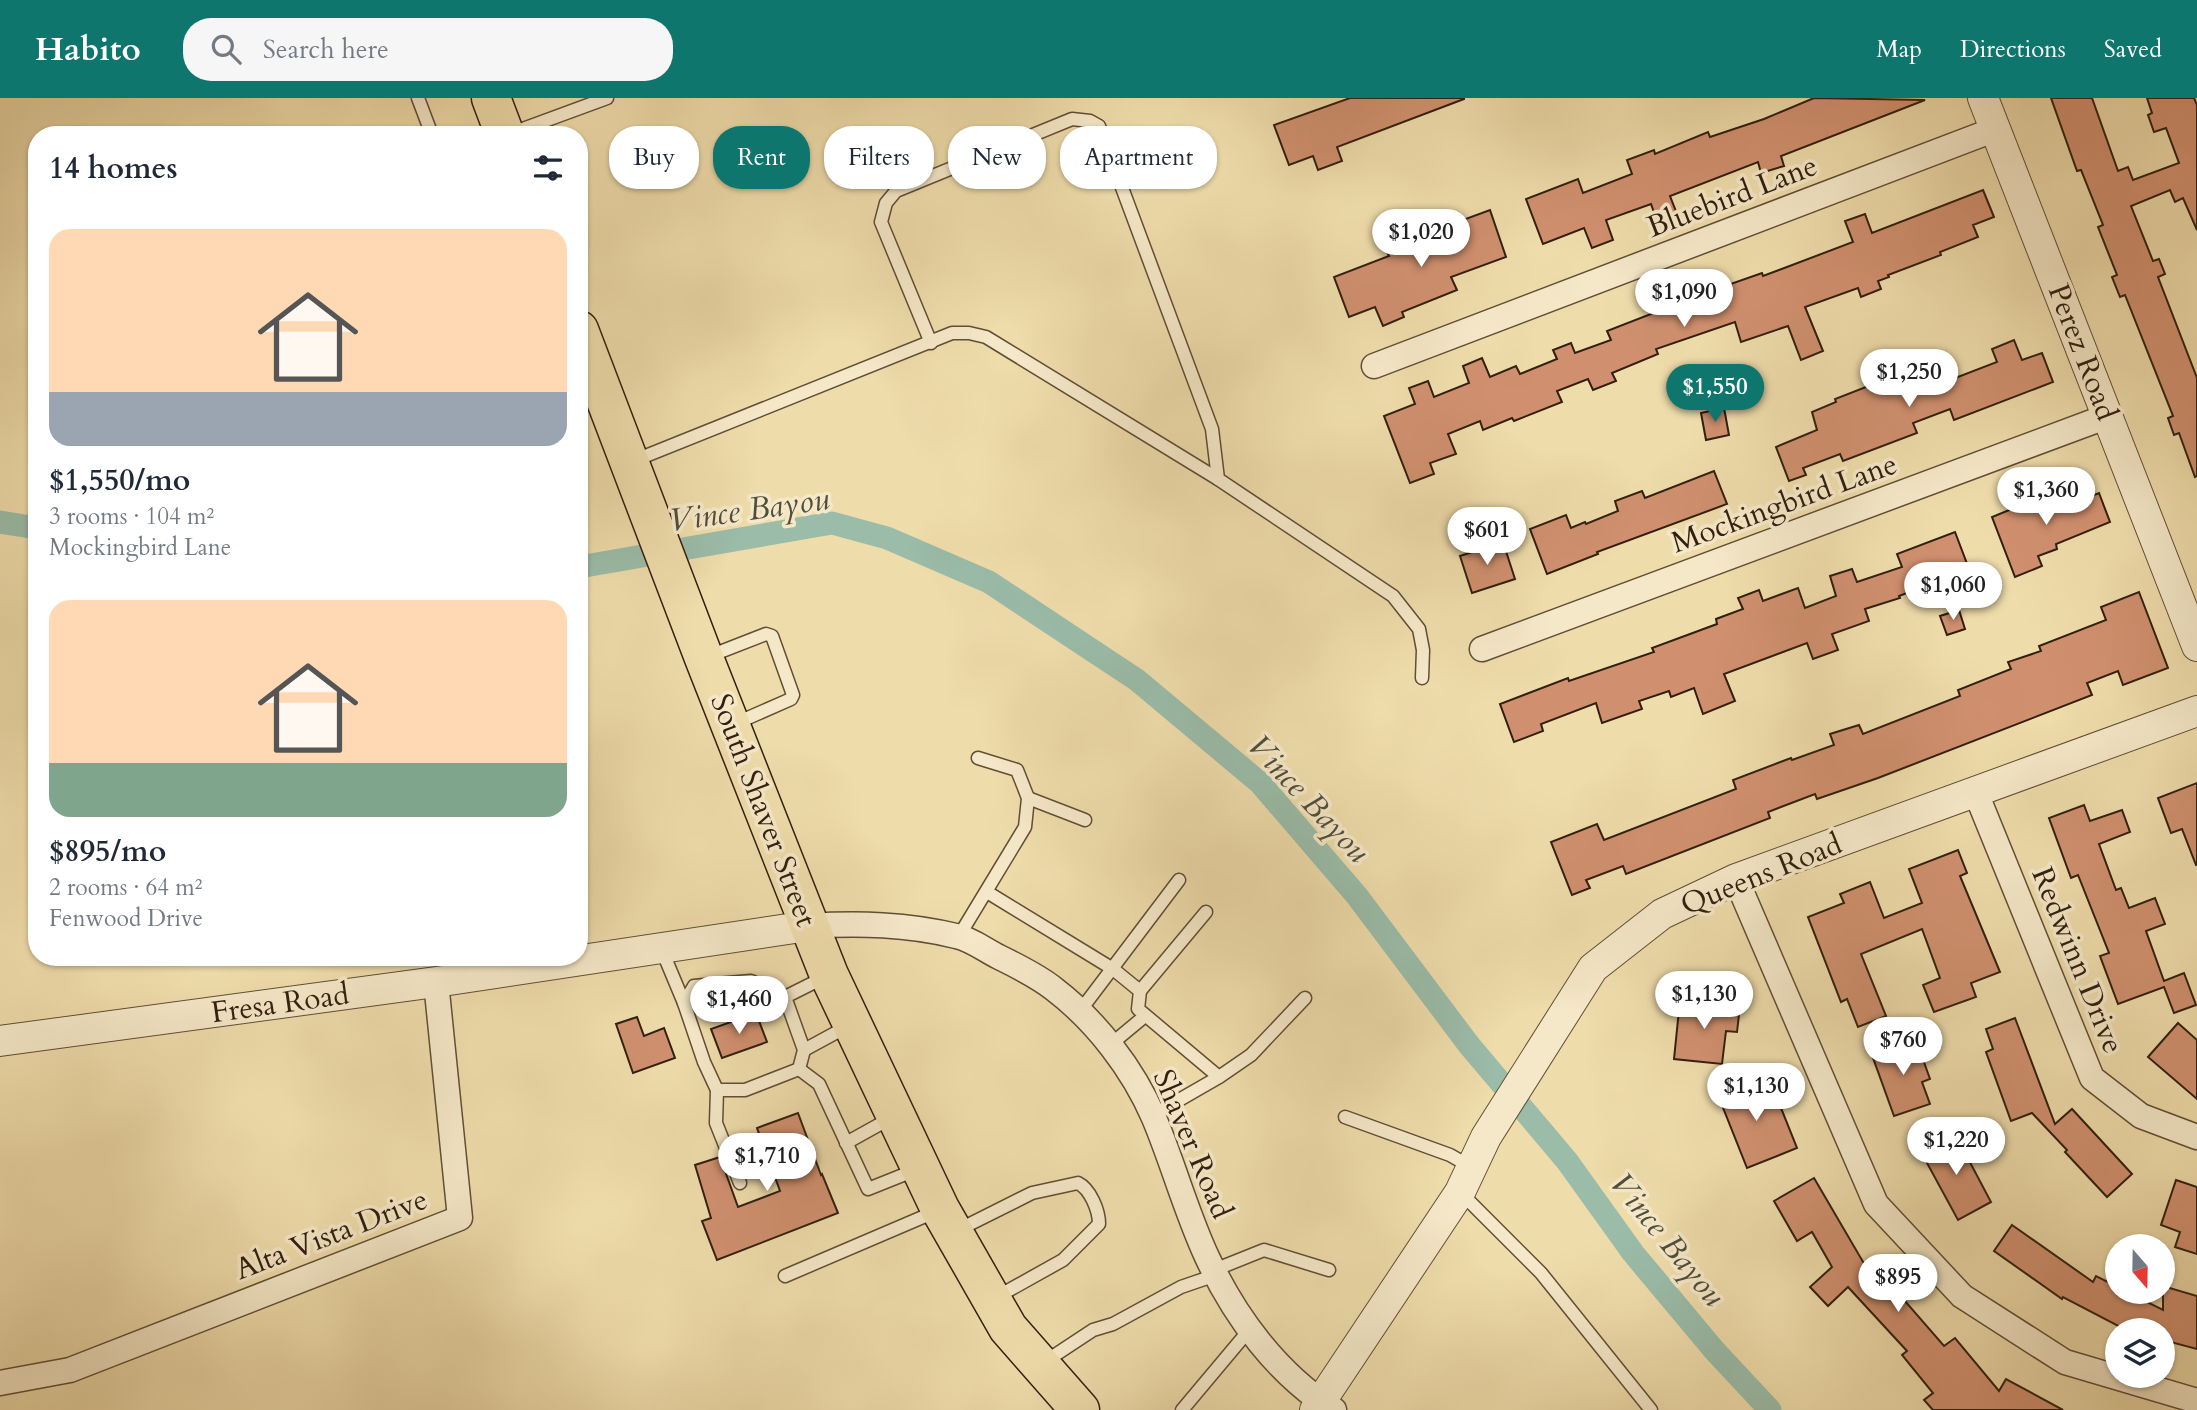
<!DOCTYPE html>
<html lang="en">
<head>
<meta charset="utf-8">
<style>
  :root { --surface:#fff; --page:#f6f6f7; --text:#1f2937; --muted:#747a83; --accent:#0f766e }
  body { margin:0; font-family:Cardo,serif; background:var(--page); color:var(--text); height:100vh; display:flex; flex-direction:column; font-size:26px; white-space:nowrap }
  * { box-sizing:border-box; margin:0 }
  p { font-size:23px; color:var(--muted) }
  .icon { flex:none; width:38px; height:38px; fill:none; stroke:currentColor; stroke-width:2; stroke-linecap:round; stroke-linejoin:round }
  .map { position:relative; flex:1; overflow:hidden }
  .panel { position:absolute; left:28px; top:28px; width:560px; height:840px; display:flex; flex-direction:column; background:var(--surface); border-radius:28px; box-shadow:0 2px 5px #0004 }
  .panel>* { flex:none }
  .guide { position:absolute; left:609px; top:28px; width:665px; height:63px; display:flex; gap:14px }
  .needle { width:46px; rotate:160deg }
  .controls { position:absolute; left:2105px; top:1136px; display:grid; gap:14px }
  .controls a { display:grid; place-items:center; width:70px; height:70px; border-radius:50%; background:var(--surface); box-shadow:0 2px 5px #0004; font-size:35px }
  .price { position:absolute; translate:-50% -60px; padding:0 16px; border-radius:24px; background:#fff; color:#222; font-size:23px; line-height:46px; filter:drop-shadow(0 2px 4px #0008) }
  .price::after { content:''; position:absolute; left:50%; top:42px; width:21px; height:16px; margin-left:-10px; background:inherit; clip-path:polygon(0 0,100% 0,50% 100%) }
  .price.selected { background:var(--accent); color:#fff }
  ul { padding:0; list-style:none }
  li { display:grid; align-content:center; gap:14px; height:371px; padding:0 21px }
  li span { display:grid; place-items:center; height:217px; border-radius:21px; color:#555 }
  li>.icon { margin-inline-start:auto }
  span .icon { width:126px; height:126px; fill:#fffc; stroke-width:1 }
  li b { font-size:30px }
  h2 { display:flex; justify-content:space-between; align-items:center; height:84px; padding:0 21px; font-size:30px }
  .chip { padding:0 24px; border-radius:28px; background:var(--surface); box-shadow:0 2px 5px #0004; font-size:24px; line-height:63px }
  .chip.selected { background:var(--accent); color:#fff }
  header { display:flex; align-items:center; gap:42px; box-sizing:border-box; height:98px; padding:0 35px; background:var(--accent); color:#fff }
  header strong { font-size:33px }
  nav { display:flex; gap:38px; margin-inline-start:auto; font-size:24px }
  .search { width:490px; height:63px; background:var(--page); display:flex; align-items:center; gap:18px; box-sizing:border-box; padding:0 24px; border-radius:28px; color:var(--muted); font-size:26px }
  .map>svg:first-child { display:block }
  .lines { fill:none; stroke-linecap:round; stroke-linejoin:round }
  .canal { stroke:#9abca9; stroke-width:23 }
  .building { fill:#d0906f; stroke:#311f0e; stroke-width:2 }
  .service-casing { stroke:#604e35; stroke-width:15 }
  .minor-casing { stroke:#604e35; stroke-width:27 }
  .tertiary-casing { stroke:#604e35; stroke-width:32 }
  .primary-casing { stroke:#311f0e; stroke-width:41 }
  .service { stroke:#f5e8c8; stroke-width:12 }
  .minor { stroke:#f5e8c8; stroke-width:24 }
  .tertiary { stroke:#f5e8c8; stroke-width:30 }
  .primary { stroke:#efdcab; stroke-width:38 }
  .labels { text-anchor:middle; stroke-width:7; stroke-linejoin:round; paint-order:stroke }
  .street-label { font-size:30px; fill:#311f0e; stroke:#f5e8c8 }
  .water-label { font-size:32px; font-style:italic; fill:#504e3c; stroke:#f5e8c8 }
</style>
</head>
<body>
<header>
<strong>Habito</strong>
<div class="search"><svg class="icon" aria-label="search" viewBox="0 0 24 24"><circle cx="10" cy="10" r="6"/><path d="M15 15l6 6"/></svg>Search here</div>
<nav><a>Map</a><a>Directions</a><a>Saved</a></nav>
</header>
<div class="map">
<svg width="2197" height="1312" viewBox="0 0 2197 1312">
  <rect width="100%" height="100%" fill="#efdcab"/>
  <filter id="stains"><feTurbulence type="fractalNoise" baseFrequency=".00286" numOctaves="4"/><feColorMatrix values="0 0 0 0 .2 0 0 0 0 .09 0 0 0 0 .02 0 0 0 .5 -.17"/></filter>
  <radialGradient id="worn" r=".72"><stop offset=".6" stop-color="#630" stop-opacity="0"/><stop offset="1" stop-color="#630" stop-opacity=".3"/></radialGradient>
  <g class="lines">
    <g class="canal">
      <polyline points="0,424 37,430"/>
      <polyline points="579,469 832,425 887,440 989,484 1137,582 1260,685 1357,798 1469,947 1567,1063 1633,1155 1714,1252 1770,1312"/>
    </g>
  </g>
  <g class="building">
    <polygon points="1350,0 1464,0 1464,1 1337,49 1342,63 1318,72 1313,58 1289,67 1274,27"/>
    <polygon points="1814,0 1925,2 1781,58 1784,68 1761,75 1758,64 1670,98 1677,116 1657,123 1651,106 1606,122 1613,142 1592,150 1584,130 1543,146 1526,101 1578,81 1583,95 1632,76 1627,62 1654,52 1655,56 1708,34 1710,39 1764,21"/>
    <polygon points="2051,0 2092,0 2118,73 2128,69 2133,82 2179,65 2166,30 2154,34 2148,17 2152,15 2147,0 2194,0 2197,7 2197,132 2183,100 2175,104 2170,92 2131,108 2153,163 2159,161 2165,176 2158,179 2197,280 2197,378 2195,379 2179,335 2174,337 2168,320 2173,318 2125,197 2120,199 2112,179 2117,177 2098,129 2103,127 2081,72 2077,73"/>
    <polygon points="1983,92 1994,119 1973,127 1978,139 1940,154 1941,157 1888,177 1889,179 1878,183 1881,191 1861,199 1858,190 1805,209 1823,253 1801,262 1788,228 1741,244 1735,224 1656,251 1658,256 1612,275 1616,283 1593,292 1588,281 1557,293 1562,304 1514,323 1512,320 1483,332 1480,323 1448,336 1456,356 1430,365 1434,376 1410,385 1384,318 1415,306 1409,290 1428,283 1434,299 1469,285 1463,268 1482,260 1490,279 1516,268 1520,276 1557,261 1553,252 1571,245 1575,255 1611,242 1607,233 1687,202 1682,190 1704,182 1708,194 1762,175 1763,178 1853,144 1845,123 1865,116 1872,135"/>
    <polygon points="1490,112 1506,159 1451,179 1457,192 1402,214 1404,219 1383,228 1375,209 1349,219 1334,179 1389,158 1387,154 1442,133 1441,130"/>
    <polygon points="2014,242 2022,262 2042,255 2053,284 1954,322 1950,311 1913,325 1917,335 1843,363 1840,356 1803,370 1806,377 1789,383 1776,349 1817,332 1812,314 1836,304 1835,301 1871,287 1874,294 1897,285 1900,292 1929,281 1932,289 1997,264 1992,251"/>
    <polygon points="1724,310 1729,337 1706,342 1701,315"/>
    <polygon points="1714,373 1727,406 1597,454 1598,456 1547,476 1530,431 1566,417 1571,430 1585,424 1586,426 1618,413 1615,403 1642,393 1645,400"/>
    <polygon points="2066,389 2072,406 2099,395 2110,424 2056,446 2057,451 2038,458 2042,468 2015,479 1992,419"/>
    <polygon points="1955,434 1969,471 1899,498 1900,500 1865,511 1869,523 1832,536 1838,552 1813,561 1807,545 1724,576 1735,603 1703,616 1694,590 1671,599 1669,593 1639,603 1642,611 1602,625 1596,605 1541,626 1543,633 1514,644 1500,606 1568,580 1569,583 1654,554 1652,550 1717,526 1716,521 1743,511 1738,500 1759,492 1763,503 1798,490 1805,510 1836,498 1830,478 1852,471 1857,484 1902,469 1897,456"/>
    <polygon points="1503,444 1515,481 1472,495 1460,458"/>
    <polygon points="2139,494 2168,570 2123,587 2118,573 2087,585 2092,597 1878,680 1817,701 1815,696 1768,714 1770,720 1626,776 1623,768 1586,782 1590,790 1572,797 1551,744 1597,726 1604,742 1736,691 1733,682 1791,660 1792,662 1834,647 1830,636 1859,627 1863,636 1960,598 1958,592 2011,571 2008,564 2041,553 2039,548 2106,522 2101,509"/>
    <polygon points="1959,512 1965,531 1947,537 1940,518"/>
    <polygon points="2197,685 2197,767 2196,767 2182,731 2171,735 2158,700"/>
    <polygon points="2084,707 2090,723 2122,712 2130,734 2099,746 2116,792 2121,790 2129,810 2155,800 2165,826 2146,833 2164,883 2184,875 2196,907 2174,915 2164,889 2118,906 2100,858 2109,855 2078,777 2071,780 2049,720"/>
    <polygon points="1958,752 1967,775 1960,778 2000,874 1971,885 1976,899 1934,914 1923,887 1940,880 1922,831 1861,856 1886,918 1858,929 1847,901 1841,904 1808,819 1844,805 1840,796 1870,784 1884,820 1922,805 1909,771"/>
    <polygon points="1680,902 1740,908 1737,934 1726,933 1722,966 1674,961"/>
    <polygon points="756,915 767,944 722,960 711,931"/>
    <polygon points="637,919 644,938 664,930 675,960 633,975 616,926"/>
    <polygon points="2015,920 2055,1026 2072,1011 2132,1076 2107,1099 2065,1054 2067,1052 2032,1015 2011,1023 1986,954 1993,951 1986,931"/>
    <polygon points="2178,925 2197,942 2197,1001 2148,959"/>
    <polygon points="1916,942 1930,981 1922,984 1930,1006 1894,1018 1872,957"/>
    <polygon points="1749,979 1758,1002 1775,995 1797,1050 1747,1070 1716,992"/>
    <polygon points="798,1015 821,1077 822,1076 838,1115 717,1162 702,1123 711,1120 695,1067 720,1059 738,1109 780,1093 757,1030"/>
    <polygon points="1955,1036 1991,1104 1958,1122 1921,1054"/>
    <polygon points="1814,1080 1866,1169 1871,1164 1944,1248 1955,1240 1999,1293 2006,1281 2063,1312 1933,1312 1924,1302 1933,1295 1902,1257 1907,1253 1848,1189 1828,1208 1810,1189 1832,1169 1812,1134 1797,1143 1774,1103"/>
    <polygon points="2176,1082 2197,1089 2197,1156 2175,1149 2180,1134 2161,1127"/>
    <polygon points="2012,1127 2093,1184 2096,1178 2118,1189 2118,1194 2127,1194 2163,1212 2163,1188 2197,1198 2197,1251 2163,1242 2163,1232 2126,1232 2063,1199 2062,1201 1994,1153"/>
  </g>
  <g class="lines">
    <defs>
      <g id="service">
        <polyline points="418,0 432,37"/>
        <polyline points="509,36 607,0"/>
        <polyline points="931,245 881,124 886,105 896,93 1072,21 1090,23 1099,28 1212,331 1218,381 1393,498 1419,531 1423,552 1422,580"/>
        <polyline points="633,363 952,235 969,235 986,239 1218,381"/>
        <polyline points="707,559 766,536 772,538 793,597 791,601 734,626"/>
        <polyline points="1028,700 1085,722"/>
        <polyline points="987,794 1113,871 1140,893 1138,911 1219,979"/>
        <polyline points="959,838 1025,729 1028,700 1017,672 978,660"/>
        <polyline points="661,850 684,905 704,964 717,992 716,1025 740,1085"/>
        <polyline points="457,859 461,880"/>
        <polyline points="1140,893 1206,814"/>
        <polyline points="785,899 825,879"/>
        <polyline points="684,905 694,888 751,883 785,899 804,952 799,971 745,992 717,992"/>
        <polyline points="1080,913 1179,782"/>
        <polyline points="1110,947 1145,918"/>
        <polyline points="804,952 850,927"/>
        <polyline points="799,971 819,986 868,1091 918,1071"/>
        <polyline points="1153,1017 1219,979 1251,957 1305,900"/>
        <polyline points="1345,1019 1450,1057 1471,1069"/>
        <polyline points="846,1045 891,1020"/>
        <polyline points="1460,1094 1541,1175 1651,1312"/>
        <path d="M958,1132L1032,1095L1078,1085C1090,1091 1099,1112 1099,1126L1063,1162L995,1200"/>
        <polyline points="1214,1172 1264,1152 1329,1172"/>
        <polyline points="785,1178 937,1113"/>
        <polyline points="1043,1265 1093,1232 1113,1226 1181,1189 1216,1177"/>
        <polyline points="1182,1312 1250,1231"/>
      </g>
      <g id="minor">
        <polyline points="1374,268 1996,31"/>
        <polyline points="1482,551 2108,318"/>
        <polyline points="1976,695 2092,980 2141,1018 2197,1039"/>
        <polyline points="1736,781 1876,1106 1962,1198 2065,1264 2197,1303"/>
        <path d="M808,828C859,825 907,826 956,838C971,841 985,852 999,859C1017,868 1038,878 1054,891C1096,923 1133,971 1154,1020C1173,1065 1186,1114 1207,1159C1235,1219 1277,1276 1334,1312"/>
        <polyline points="0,1285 70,1272 460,1120 436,884"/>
      </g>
      <g id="tertiary">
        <polyline points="1983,0 2197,548"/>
        <polyline points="0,943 436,884 808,828"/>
        <polyline points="1315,1312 1460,1094 1486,1039 1593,870 1662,816 1736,781 2197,613"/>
      </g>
      <g id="primary">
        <polyline points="491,0 505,37"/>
        <polyline points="579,232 704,560 829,877 940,1111 1008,1230 1080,1312"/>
      </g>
    </defs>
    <use href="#service" class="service-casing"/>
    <use href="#minor" class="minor-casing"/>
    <use href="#tertiary" class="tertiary-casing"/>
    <use href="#primary" class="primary-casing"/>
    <use href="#service" class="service"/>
    <use href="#minor" class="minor"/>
    <use href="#tertiary" class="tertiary"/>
    <use href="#primary" class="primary"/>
  </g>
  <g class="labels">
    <g class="street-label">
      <text transform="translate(1732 98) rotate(-21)" y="10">Bluebird Lane</text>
      <text transform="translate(2083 254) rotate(69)" y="10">Perez Road</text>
      <text transform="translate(1784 405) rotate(-20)" y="10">Mockingbird Lane</text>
      <text transform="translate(764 712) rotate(69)" y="10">South Shaver Street</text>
      <text transform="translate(1761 776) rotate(-22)" y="10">Queens Road</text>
      <text transform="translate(2078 862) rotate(68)" y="10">Redwinn Drive</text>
      <text transform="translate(280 905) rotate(-8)" y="10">Fresa Road</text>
      <text transform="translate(1193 1046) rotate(67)" y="10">Shaver Road</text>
      <text transform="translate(331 1136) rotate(-21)" y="10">Alta Vista Drive</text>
    </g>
    <g class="water-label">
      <text transform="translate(749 411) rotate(-8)" y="11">Vince Bayou</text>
      <text transform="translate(1309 700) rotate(47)" y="11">Vince Bayou</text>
      <text transform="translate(1668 1141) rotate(51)" y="11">Vince Bayou</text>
    </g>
  </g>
  <rect width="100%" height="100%" filter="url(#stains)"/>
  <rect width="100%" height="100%" fill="url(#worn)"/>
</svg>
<div class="controls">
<a><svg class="needle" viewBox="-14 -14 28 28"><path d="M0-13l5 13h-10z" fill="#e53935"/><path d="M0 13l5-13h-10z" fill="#747a83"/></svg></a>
<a><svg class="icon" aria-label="layers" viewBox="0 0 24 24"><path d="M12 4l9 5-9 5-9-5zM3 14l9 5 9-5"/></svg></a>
</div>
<b class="price" style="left:1421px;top:171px">$1,020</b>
<b class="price" style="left:1684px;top:231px">$1,090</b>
<b class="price" style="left:1909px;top:311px">$1,250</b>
<b class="price selected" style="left:1715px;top:326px">$1,550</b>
<b class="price" style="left:2046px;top:429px">$1,360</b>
<b class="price" style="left:1487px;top:469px">$601</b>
<b class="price" style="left:1953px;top:524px">$1,060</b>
<b class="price" style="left:1704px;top:933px">$1,130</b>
<b class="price" style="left:739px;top:938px">$1,460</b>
<b class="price" style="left:1903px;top:979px">$760</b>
<b class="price" style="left:1756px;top:1025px">$1,130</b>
<b class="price" style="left:1956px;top:1079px">$1,220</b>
<b class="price" style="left:767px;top:1095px">$1,710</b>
<b class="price" style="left:1898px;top:1216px">$895</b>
<div class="guide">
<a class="chip">Buy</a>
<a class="chip selected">Rent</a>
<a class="chip">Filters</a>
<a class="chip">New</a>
<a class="chip">Apartment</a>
</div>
<section class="panel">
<h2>14 homes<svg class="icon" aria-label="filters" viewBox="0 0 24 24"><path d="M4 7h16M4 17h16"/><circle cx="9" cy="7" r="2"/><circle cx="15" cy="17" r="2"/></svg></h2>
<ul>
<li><span style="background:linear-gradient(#ffd9b3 75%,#9aa5b1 0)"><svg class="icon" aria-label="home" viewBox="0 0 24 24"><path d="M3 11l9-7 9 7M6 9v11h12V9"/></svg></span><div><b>$1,550/mo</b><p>3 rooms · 104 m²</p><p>Mockingbird Lane</p></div></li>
<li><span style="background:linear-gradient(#ffd9b3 75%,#7fa58c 0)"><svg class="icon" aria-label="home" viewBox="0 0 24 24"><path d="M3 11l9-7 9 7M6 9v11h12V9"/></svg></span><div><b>$895/mo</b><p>2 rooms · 64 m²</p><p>Fenwood Drive</p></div></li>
</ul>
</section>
</div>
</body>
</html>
